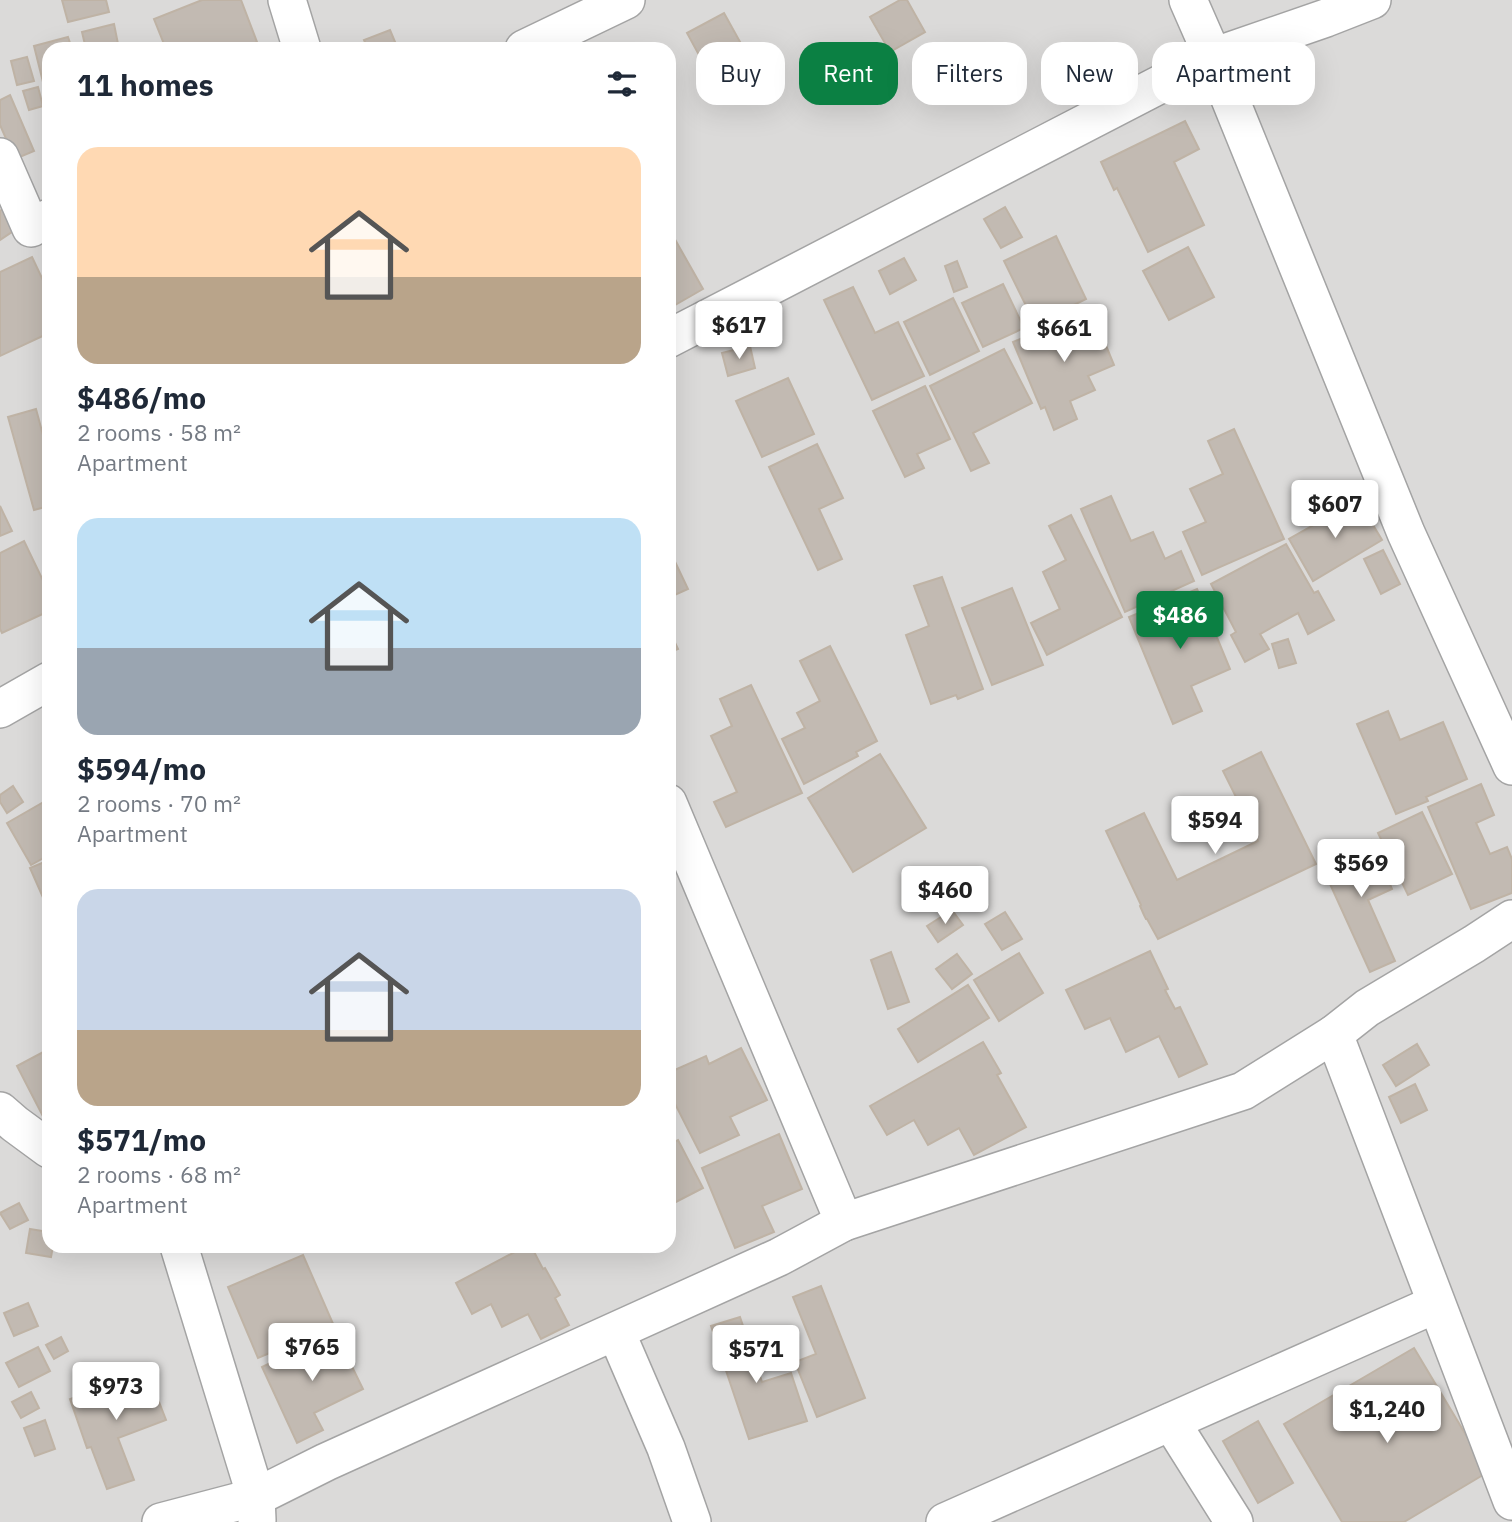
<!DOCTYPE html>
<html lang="en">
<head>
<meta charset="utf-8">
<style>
  :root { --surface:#fff; --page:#f6f6f7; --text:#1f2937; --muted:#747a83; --accent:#0b8043 }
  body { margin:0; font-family:"IBM Plex Sans",sans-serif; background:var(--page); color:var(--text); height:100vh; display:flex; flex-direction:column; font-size:26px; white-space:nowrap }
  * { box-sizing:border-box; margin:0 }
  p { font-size:23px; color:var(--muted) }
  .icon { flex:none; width:38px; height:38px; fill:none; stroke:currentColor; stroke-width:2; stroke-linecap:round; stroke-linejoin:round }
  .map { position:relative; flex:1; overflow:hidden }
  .details { position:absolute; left:42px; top:42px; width:634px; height:1211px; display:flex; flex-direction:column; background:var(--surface); border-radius:21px; box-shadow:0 7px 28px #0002 }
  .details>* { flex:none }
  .banner { position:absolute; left:696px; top:42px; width:665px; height:63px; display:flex; gap:14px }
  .price { position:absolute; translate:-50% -60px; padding:0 16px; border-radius:7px; background:#fff; color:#222; font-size:23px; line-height:46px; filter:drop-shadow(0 2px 4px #0008) }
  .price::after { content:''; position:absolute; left:50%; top:42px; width:21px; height:16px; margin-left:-10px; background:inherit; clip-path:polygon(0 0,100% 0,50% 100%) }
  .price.selected { background:var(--accent); color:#fff }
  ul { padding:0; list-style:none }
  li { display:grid; align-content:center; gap:14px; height:371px; padding:0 35px }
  li span { display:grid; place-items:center; height:217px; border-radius:21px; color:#555 }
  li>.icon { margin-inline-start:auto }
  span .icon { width:126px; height:126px; fill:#fffc; stroke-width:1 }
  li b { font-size:30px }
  h2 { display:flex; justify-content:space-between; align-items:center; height:84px; padding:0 35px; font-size:30px }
  .pill { padding:0 24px; border-radius:21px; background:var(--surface); box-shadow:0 7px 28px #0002; font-size:24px; line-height:63px }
  .pill.selected { background:var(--accent); color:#fff }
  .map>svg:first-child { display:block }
  .residential { fill:#dbdad9; fill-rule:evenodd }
  .building { fill:#c2bab2; stroke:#bfb3a5; stroke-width:2 }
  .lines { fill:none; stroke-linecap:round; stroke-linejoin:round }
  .minor-casing { stroke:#a4a4a4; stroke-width:40 }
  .minor { stroke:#fff; stroke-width:37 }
</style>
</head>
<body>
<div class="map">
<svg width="1512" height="1522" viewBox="0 0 1512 1522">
  <rect width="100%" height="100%" fill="#eeebe2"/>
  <path class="residential" d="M0,0H1512V1522H0ZM49,49H668V1246H49Z"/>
  <g class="building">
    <polygon points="62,0 106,0 109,12 68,22"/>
    <polygon points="202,0 241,0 257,42 240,49 166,49 154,19"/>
    <polygon points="900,0 907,0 925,32 890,52 870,17"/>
    <polygon points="724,13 749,58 712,79 687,33"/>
    <polygon points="114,24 119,49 86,49 82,32"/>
    <polygon points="390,30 398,49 368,49 364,40"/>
    <polygon points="68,37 72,49 49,49 49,106 34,46"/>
    <polygon points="27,57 34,81 17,85 11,61"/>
    <polygon points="38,87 43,106 29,110 23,91"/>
    <polygon points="10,95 34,151 15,159 0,125 0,100"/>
    <polygon points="1185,121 1199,149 1174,162 1204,225 1148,252 1117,188 1114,190 1101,162"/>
    <polygon points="1005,207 1022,237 1001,248 984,219"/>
    <polygon points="4,208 18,228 0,240 0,211"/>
    <polygon points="668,227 703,289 668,309"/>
    <polygon points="1056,236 1086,299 1035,324 1004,261"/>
    <polygon points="1188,247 1214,297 1169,320 1143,271"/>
    <polygon points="32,257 49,293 49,333 0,356 0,272"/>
    <polygon points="904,258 916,280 890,294 879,271"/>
    <polygon points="957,261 967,287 954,292 945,266"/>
    <polygon points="1003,284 1024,328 983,347 962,303"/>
    <polygon points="853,287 875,333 898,322 924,376 872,400 824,300"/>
    <polygon points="953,298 979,351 930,375 904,322"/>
    <polygon points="1091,309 1114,365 1088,376 1095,390 1070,401 1077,419 1054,430 1045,407 1041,409 1013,342"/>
    <polygon points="750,346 755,368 728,376 722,353"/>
    <polygon points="1004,349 1032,403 973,433 989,463 971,471 930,386"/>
    <polygon points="788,378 814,434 762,457 736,401"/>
    <polygon points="925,386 950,439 917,454 924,468 905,477 873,411"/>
    <polygon points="36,409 43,435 49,434 49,506 34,510 8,417"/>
    <polygon points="1234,429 1284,539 1202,575 1183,532 1206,522 1190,489 1223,474 1208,441"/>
    <polygon points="817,444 843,498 819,509 842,559 818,570 769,467"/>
    <polygon points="1111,496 1131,541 1153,532 1165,559 1181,551 1194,581 1125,612 1081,509"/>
    <polygon points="1358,500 1382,540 1313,581 1289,539"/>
    <polygon points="0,506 12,531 0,536"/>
    <polygon points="1071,515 1122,617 1047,655 1031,623 1060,609 1043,572 1066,560 1049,526"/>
    <polygon points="24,541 49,593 49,611 2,633 0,629 0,553"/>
    <polygon points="1286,544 1314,593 1318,591 1334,620 1308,634 1298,613 1260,634 1269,649 1245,662 1231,635 1236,632 1211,584"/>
    <polygon points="668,547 688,589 668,598"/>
    <polygon points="1383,550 1400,584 1381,594 1364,559"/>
    <polygon points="942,577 983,689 958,699 956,695 931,704 906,635 929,626 914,586"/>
    <polygon points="1012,588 1043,665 992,685 962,608"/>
    <polygon points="1197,589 1230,669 1191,686 1202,711 1173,724 1129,617"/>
    <polygon points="668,628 678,649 668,653"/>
    <polygon points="1288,639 1296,663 1279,668 1272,644"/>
    <polygon points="830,646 877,741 856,752 858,756 804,784 782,739 805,728 797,713 820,701 800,661"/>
    <polygon points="751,685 802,793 726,827 714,802 737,792 711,736 732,726 720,699"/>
    <polygon points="1388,711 1400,740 1443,722 1467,779 1426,797 1428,801 1396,814 1357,724"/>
    <polygon points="1261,752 1316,864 1158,939 1147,919 1146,919 1144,915 1140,906 1141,905 1106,831 1144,813 1177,880 1258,841 1223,771"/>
    <polygon points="880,754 926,828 853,872 808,798"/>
    <polygon points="1481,784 1494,815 1476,823 1490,854 1507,847 1512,859 1512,893 1471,909 1428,807"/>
    <polygon points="13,786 23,802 7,813 0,802 0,795"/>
    <polygon points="49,799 49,855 31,865 7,823"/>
    <polygon points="1422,812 1452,874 1408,895 1378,833"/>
    <polygon points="1371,840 1392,889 1368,900 1395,961 1370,972 1320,862"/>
    <polygon points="49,860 49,911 30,868"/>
    <polygon points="952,910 963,925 938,942 927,926"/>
    <polygon points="1005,912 1022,939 1002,950 985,924"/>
    <polygon points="1150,951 1168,989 1165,990 1175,1009 1180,1007 1207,1064 1179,1077 1159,1036 1126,1052 1110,1018 1085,1029 1066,990"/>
    <polygon points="891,952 909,1002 888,1009 871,960"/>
    <polygon points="1019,953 1043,993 999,1021 974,980"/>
    <polygon points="957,954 972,974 952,989 936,969"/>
    <polygon points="968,985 989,1018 918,1062 898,1029"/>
    <polygon points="983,1042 1001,1073 997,1075 1026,1127 974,1155 959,1128 928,1145 914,1120 887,1135 870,1106"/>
    <polygon points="1417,1044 1429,1065 1396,1086 1383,1065"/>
    <polygon points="741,1048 767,1100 730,1117 739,1135 700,1153 668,1090 668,1073 706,1056 709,1064"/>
    <polygon points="49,1049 49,1128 17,1066"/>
    <polygon points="1415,1084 1427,1110 1401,1123 1389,1097"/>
    <polygon points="779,1134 802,1189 762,1206 774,1232 735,1248 702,1168"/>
    <polygon points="678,1140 703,1188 668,1206 668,1145"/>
    <polygon points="19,1203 28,1220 10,1229 0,1213"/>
    <polygon points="30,1229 49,1232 49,1246 53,1246 51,1257 26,1253"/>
    <polygon points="526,1246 531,1246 543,1269 545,1268 560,1295 555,1298 569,1325 541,1339 528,1314 502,1327 491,1304 472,1314 456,1283"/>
    <polygon points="303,1255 334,1326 258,1358 228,1287"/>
    <polygon points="821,1286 865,1398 817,1417 795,1362 816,1354 793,1297"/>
    <polygon points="28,1303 38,1326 14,1336 4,1313"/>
    <polygon points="740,1317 762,1382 791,1373 807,1421 749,1439 711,1326"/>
    <polygon points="335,1332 363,1389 314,1413 323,1430 297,1443 262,1367"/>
    <polygon points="61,1337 68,1351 54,1359 46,1345"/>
    <polygon points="38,1347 50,1371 19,1387 6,1363"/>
    <polygon points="1414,1348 1488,1472 1404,1522 1342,1522 1284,1424"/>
    <polygon points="147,1371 166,1420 118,1438 134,1480 107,1489 91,1447 87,1448 70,1399"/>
    <polygon points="31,1392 39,1408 21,1418 12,1402"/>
    <polygon points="45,1420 55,1449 35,1456 24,1428"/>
    <polygon points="1258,1421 1293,1483 1258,1503 1223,1441"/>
  </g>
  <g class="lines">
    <defs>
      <g id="minor">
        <polyline points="287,0 302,49"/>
        <polyline points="1188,0 1213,57 1406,533 1512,766"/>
        <polyline points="524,49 626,0"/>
        <polyline points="0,157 31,228 49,218"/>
        <polyline points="668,339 1213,57 1326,18 1372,0"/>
        <polyline points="0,709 49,681"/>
        <polyline points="668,803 844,1222"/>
        <polyline points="1334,1034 1512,1501"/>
        <polyline points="0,1111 15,1124 49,1149"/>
        <polyline points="179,1246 256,1497 257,1520"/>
        <polyline points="616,1332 666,1448 692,1522"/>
        <polyline points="1171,1422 1234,1522"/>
        <polyline points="161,1522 256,1497 326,1462 779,1257 844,1222 1243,1091 1334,1034 1367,1008 1474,944 1512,919"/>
        <polyline points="945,1522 1436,1304"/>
      </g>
    </defs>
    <use href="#minor" class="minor-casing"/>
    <use href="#minor" class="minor"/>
  </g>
</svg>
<b class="price" style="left:739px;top:361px">$617</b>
<b class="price" style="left:1064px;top:364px">$661</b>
<b class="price" style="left:1335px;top:540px">$607</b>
<b class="price selected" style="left:1180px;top:651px">$486</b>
<b class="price" style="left:1215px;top:856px">$594</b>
<b class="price" style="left:1361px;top:899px">$569</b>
<b class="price" style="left:945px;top:926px">$460</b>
<b class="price" style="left:312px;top:1383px">$765</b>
<b class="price" style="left:756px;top:1385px">$571</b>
<b class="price" style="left:116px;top:1422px">$973</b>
<b class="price" style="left:1387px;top:1445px">$1,240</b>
<div class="banner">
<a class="pill">Buy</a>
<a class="pill selected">Rent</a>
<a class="pill">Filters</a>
<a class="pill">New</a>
<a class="pill">Apartment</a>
</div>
<section class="details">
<h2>11 homes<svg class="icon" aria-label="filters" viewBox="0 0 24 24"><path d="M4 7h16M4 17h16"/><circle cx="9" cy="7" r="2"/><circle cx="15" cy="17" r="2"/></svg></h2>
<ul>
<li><span style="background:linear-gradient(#ffd9b3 60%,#b9a48a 0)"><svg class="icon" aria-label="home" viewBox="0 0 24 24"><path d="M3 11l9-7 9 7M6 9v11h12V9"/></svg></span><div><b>$486/mo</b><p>2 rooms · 58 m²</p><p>Apartment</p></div></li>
<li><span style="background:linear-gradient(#bfe0f5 60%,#9aa5b1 0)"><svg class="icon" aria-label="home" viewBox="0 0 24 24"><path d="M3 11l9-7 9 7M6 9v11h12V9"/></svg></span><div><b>$594/mo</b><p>2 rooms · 70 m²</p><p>Apartment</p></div></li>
<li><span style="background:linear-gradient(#c9d6e8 65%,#b9a48a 0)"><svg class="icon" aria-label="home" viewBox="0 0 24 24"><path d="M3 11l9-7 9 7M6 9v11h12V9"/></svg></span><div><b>$571/mo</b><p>2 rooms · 68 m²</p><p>Apartment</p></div></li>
</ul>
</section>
</div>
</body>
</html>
